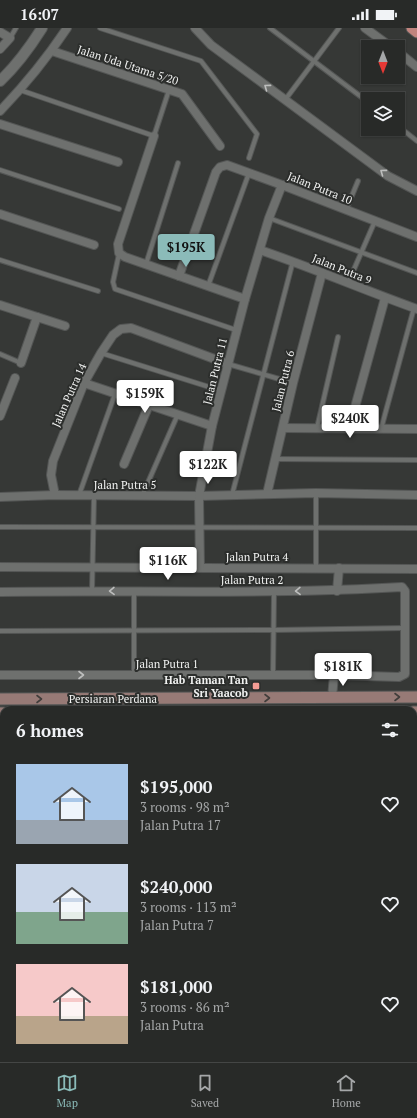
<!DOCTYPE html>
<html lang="en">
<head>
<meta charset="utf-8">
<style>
  :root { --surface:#282a28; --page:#343634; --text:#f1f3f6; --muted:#a5a7a8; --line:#444645; --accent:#8bbbb9 }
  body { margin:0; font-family:"PT Serif",serif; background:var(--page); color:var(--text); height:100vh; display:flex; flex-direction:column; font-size:15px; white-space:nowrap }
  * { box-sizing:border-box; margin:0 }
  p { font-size:13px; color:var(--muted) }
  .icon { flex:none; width:22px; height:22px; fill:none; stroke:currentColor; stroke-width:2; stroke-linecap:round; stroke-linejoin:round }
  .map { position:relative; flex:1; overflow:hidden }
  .side { position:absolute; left:0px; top:678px; width:417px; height:356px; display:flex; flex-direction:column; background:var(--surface); border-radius:12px 12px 0 0; box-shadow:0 1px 3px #0004,0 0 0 1px var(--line) }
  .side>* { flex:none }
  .needle { width:26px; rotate:180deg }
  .buttons { position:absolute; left:361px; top:12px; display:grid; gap:8px }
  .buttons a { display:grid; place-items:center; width:44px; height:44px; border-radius:0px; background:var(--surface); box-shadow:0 1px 3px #0004,0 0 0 1px var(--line); font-size:20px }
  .price { position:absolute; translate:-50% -34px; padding:0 9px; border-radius:4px; background:#fff; color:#222; font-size:13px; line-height:26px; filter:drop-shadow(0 1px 2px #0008) }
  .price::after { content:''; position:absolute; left:50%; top:24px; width:12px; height:9px; margin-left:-6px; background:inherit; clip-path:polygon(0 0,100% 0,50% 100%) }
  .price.active { background:var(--accent); color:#111 }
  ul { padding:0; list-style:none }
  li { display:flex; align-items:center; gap:12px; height:100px; padding:0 16px }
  li span { display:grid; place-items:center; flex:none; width:112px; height:80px; border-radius:0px; color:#555 }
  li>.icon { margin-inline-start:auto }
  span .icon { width:48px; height:48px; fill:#fffc; stroke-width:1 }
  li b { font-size:17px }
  h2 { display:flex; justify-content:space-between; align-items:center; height:48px; padding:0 16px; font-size:17px }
  .status { display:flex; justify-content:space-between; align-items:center; height:28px; padding:0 20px; background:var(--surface); direction:ltr }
  .status svg { height:11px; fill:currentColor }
  .dock { display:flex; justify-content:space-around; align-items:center; height:56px; border-top:1px solid var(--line); background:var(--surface); font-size:11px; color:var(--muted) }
  .dock a { display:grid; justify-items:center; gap:2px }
  .dock .active { color:var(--accent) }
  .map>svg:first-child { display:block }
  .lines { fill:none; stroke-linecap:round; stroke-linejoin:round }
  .service-casing { stroke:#545655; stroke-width:6 }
  .minor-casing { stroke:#545655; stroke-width:10 }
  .tertiary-casing { stroke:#545655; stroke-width:12 }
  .secondary-casing { stroke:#545655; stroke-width:13 }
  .primary-casing { stroke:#545655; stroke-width:13 }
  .service { stroke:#6e706e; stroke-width:4 }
  .minor { stroke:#6e706e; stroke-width:8 }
  .tertiary { stroke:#6e706e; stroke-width:10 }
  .secondary { stroke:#977a76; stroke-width:11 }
  .primary { stroke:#c1847e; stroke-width:11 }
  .oneway { stroke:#bdbebd }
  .oneway2 { stroke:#413d3b }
  .poi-dot { fill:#f59c94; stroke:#2c2e2c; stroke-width:1.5 }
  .labels { text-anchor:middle; stroke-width:4; stroke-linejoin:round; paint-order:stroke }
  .street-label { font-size:11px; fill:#f1f2f1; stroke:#2c2e2c }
  .poi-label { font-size:11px; font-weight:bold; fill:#f1f2f1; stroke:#2c2e2c; text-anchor:end }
</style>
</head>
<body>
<div class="status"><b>16:07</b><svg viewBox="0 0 49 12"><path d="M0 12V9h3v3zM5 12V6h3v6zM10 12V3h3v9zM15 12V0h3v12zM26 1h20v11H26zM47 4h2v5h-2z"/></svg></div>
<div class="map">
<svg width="417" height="1034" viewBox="0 0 417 1034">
  <rect width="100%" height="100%" fill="#363836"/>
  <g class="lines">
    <defs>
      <g id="service">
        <polyline points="100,0 201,33 257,106 249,130"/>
        <polyline points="270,0 368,74"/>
        <polyline points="10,10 16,0"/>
        <polyline points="20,62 154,108 169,62"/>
        <polyline points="285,72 339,0"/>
        <polyline points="398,98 417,113"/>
        <polyline points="0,142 119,181"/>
        <polyline points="346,182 358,153"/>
        <polyline points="269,190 417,245"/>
        <polyline points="119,226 113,254 115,261 236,302"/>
        <polyline points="0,232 98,263"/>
        <polyline points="146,236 178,135"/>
        <polyline points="348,255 375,193"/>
        <polyline points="208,258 249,145"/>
        <polyline points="101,325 222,363"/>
        <polyline points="0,326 21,335"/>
        <polyline points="228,336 293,355"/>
        <polyline points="317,400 338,309"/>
        <polyline points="381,401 414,280"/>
        <polyline points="275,431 417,432"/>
        <polyline points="79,467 115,366"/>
        <polyline points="232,467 293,233"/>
        <polyline points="142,468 178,386"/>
        <polyline points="0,499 417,500"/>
        <polyline points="316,540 316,465"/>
        <polyline points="92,563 94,468"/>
        <polyline points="134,563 134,647"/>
        <polyline points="0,603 274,602 405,600"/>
        <polyline points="273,647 274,564"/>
        <polyline points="413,902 417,902"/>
      </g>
      <g id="minor">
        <polyline points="195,0 211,17 388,148 417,163"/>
        <polyline points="365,0 391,19"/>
        <polyline points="0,4 10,10 0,21"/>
        <polyline points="52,23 182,66 220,118"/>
        <polyline points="398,24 417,39"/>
        <path d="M0,83C25,57 47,30 67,0"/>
        <polyline points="0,96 118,134"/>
        <polyline points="154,108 118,216 119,225 125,229 245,271"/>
        <polyline points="0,186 94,217"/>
        <path d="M260,222C313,240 364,262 417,281"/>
        <polyline points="179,248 216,144 220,139 227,137 282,157 417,209"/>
        <polyline points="0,277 65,298"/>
        <polyline points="21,335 37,289"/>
        <polyline points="84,355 212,398"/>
        <polyline points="0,388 15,350"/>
        <polyline points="283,400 417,401"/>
        <polyline points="349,401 385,270"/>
        <polyline points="124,436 149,377"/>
        <polyline points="267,466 293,355 322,245"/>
        <polyline points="55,467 51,447 53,433 84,355 101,325 113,307 121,301 131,300 228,336"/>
        <polyline points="0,469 55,467 199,468 316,465 417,467"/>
        <polyline points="0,539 417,541"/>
        <polyline points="200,540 199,468 212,398 245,271 269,190 282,157"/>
        <polyline points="337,563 339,540"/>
        <path d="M0,564C134,562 268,567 402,559L405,563V646L399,649L334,647H0"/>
        <polyline points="332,670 334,647"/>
        <polyline points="413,817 417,817"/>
        <polyline points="0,821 4,821"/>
        <polyline points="239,1030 239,1034"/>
        <polyline points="114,1034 114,1030"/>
      </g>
      <path id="tertiary" d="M0,53C16,38 30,19 42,0"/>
      <g id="secondary">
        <polyline points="0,671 417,669"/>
        <polyline points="413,684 417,684"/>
        <polyline points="0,685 4,685"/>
      </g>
      <polyline id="primary" points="412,0 417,4"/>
    </defs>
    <use href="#service" class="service-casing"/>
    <use href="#minor" class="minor-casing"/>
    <use href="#tertiary" class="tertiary-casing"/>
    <use href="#secondary" class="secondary-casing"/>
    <use href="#primary" class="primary-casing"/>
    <use href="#service" class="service"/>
    <use href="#minor" class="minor"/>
    <use href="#tertiary" class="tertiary"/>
    <use href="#secondary" class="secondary"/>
    <use href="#primary" class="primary"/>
  </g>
  <defs><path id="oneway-chevron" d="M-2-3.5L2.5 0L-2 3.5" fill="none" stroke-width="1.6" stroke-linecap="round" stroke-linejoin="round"/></defs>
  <g class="oneway">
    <use href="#oneway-chevron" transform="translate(267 59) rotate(-144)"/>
    <use href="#oneway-chevron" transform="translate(383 144) rotate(-144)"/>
    <use href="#oneway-chevron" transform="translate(112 563) rotate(179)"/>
    <use href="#oneway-chevron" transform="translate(298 563) rotate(179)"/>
    <use href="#oneway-chevron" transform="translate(81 647)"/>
  </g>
  <g class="oneway2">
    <use href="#oneway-chevron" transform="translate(397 669)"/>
    <use href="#oneway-chevron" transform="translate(267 670)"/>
    <use href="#oneway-chevron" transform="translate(39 671)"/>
  </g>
  <rect class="poi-dot" x="252" y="654" width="8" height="8" rx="2"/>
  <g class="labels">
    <g class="street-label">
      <text transform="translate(128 37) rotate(18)" y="4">Jalan Uda Utama 5/20</text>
      <text transform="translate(320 160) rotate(22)" y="4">Jalan Putra 10</text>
      <text transform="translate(342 241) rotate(22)" y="4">Jalan Putra 9</text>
      <text transform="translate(215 343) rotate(-76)" y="4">Jalan Putra 11</text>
      <text transform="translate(283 353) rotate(-76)" y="4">Jalan Putra 6</text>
      <text transform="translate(69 367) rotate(-66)" y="4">Jalan Putra 14</text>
      <text x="125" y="461">Jalan Putra 5</text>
      <text x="257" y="533">Jalan Putra 4</text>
      <text x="252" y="556">Jalan Putra 2</text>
      <text x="167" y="640">Jalan Putra 1</text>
      <text x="113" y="675">Persiaran Perdana</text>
    </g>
    <g class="poi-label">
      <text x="248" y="656">Hab Taman Tan<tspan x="248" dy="13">Sri Yaacob</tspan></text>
    </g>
  </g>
</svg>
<div class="buttons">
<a><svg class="needle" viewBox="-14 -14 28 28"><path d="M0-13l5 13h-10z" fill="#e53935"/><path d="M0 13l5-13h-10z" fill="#a5a7a8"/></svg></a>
<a><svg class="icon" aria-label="layers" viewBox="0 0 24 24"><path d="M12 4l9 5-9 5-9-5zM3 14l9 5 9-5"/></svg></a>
</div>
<b class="price active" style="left:186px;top:240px">$195K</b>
<b class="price" style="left:145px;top:386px">$159K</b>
<b class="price" style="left:350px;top:411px">$240K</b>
<b class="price" style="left:208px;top:457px">$122K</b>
<b class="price" style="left:168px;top:553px">$116K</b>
<b class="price" style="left:343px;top:659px">$181K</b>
<section class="side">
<h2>6 homes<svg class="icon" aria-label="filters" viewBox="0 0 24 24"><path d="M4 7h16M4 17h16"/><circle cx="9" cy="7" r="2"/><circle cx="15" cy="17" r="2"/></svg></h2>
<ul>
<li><span style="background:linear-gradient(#a9c7e8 70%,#9aa5b1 0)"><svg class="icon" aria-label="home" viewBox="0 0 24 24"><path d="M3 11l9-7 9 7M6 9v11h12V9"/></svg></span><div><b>$195,000</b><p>3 rooms · 98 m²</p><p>Jalan Putra 17</p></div><svg class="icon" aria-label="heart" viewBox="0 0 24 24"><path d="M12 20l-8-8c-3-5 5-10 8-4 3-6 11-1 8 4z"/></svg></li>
<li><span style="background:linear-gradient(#c9d6e8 60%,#7fa58c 0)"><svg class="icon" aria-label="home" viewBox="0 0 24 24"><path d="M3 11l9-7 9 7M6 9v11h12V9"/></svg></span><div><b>$240,000</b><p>3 rooms · 113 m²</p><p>Jalan Putra 7</p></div><svg class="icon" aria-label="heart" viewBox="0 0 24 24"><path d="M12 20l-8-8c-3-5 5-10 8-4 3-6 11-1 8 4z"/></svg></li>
<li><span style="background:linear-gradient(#f6c9c9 65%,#b9a48a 0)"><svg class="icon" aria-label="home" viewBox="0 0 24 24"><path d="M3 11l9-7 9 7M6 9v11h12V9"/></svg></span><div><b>$181,000</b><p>3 rooms · 86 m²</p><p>Jalan Putra</p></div><svg class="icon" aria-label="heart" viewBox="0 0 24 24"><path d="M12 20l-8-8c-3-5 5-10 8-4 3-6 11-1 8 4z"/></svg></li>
</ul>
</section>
</div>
<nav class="dock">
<a class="active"><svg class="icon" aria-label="map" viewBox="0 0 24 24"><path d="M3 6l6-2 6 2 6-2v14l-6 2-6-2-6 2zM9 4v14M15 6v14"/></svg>Map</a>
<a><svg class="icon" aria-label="saved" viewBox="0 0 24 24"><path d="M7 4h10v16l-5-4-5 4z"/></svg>Saved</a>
<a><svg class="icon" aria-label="home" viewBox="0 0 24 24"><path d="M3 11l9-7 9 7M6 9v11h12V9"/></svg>Home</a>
</nav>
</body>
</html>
